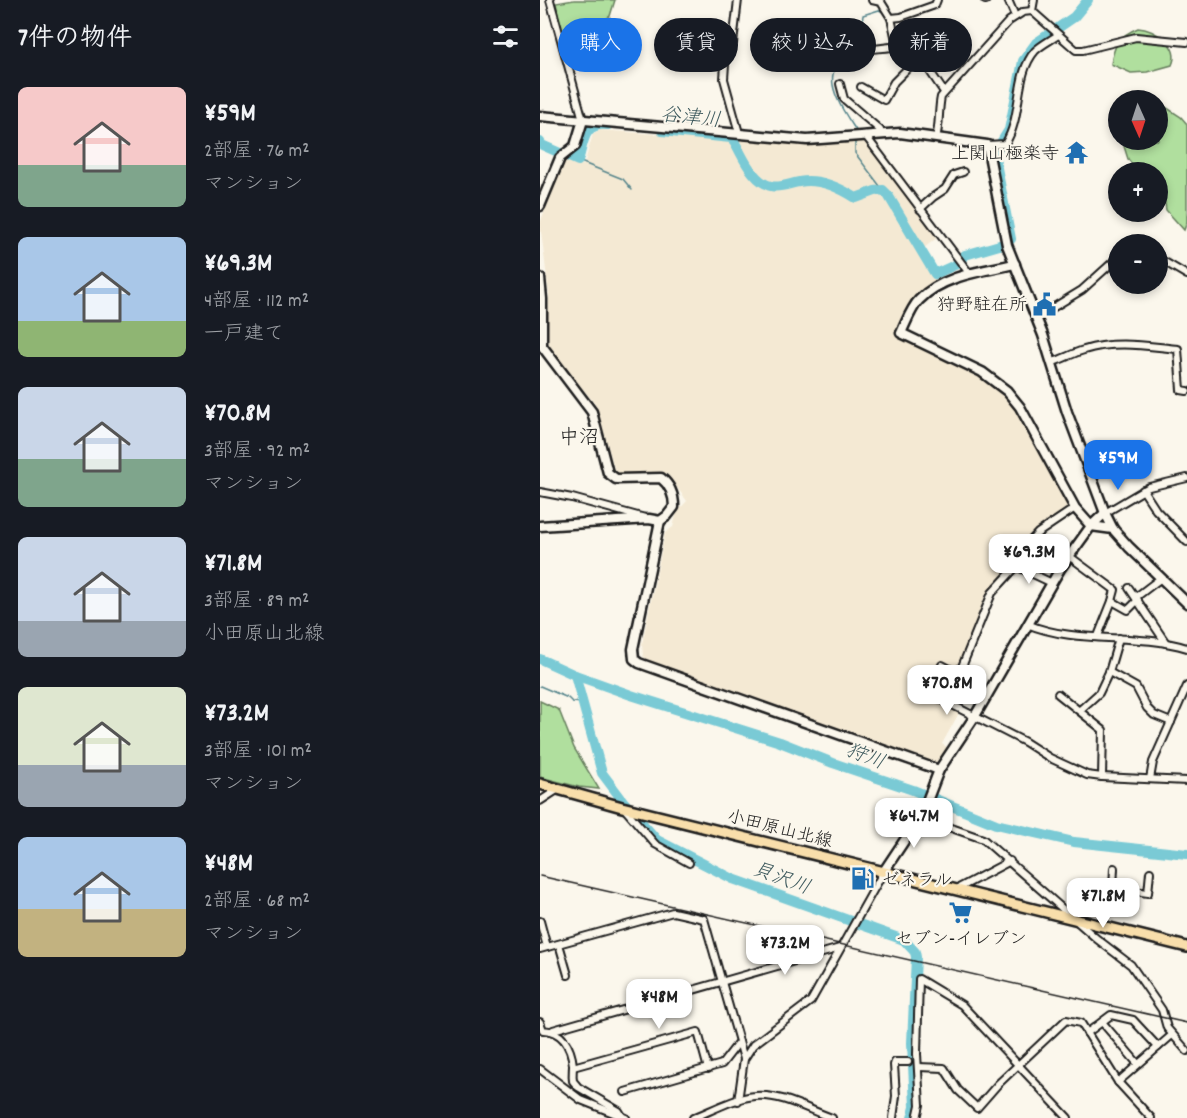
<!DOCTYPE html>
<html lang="ja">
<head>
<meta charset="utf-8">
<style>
  :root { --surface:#171b24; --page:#242831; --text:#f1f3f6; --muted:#9ea1a6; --accent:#1a73e8 }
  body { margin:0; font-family:Dekko,"Klee One",sans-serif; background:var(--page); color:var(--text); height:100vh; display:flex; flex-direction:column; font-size:22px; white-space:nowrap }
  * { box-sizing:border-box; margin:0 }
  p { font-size:20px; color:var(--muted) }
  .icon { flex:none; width:33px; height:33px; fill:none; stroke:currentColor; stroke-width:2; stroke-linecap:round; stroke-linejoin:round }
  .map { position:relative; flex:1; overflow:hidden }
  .panel { display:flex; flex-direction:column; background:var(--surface); width:540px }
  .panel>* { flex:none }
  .guide { position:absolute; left:18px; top:18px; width:538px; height:54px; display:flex; gap:12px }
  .needle { width:39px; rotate:177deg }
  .buttons { position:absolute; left:568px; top:90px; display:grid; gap:12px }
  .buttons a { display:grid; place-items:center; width:60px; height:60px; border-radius:50%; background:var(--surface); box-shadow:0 3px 9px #0003; font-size:30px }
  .price { position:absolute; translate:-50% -51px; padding:0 14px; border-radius:12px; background:#fff; color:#222; font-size:20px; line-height:39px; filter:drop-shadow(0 2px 3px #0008) }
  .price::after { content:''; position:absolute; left:50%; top:36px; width:18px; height:14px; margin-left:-9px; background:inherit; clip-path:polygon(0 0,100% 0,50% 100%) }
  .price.current { background:var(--accent); color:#fff }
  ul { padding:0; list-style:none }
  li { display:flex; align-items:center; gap:18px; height:150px; padding:0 18px }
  li span { display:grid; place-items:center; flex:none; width:168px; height:120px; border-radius:9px; color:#555 }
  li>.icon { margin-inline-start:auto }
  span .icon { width:72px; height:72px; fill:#fffc; stroke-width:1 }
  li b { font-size:26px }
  h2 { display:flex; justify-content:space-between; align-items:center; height:72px; padding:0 18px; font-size:26px }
  .pill { padding:0 21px; border-radius:27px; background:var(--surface); box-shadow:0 3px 9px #0003; font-size:21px; line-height:54px }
  .pill.current { background:var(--accent); color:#fff }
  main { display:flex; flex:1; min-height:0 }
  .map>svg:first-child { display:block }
  .built { fill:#f4e9d3 }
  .green { fill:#b0df9e; stroke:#667e5d; stroke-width:1.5 }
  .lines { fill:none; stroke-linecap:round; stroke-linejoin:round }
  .stream { stroke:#54848b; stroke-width:1.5 }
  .river { stroke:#7acad5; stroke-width:10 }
  .street-casing { stroke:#1c1c1c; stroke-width:10 }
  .secondary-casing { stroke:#1c1c1c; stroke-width:13 }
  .primary-casing { stroke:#1c1c1c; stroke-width:14 }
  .street { stroke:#fbf7ec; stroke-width:6 }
  .secondary { stroke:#fbf7ec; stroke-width:8 }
  .primary { stroke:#f8deab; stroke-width:9 }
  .rail { stroke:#1c1c1c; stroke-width:1.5 }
  .labels { text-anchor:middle; stroke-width:4.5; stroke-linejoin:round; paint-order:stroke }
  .poi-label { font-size:18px; fill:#1c1c1c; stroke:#fbf7ec; text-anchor:end }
  .street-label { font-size:18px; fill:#1c1c1c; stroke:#fbf7ec }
  .water-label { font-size:20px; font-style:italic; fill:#3d595d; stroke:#fbf7ec }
  .neighbourhood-label { font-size:20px; fill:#1c1c1c; stroke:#fbf7ec }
</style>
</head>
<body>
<main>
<section class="panel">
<h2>7件の物件<svg class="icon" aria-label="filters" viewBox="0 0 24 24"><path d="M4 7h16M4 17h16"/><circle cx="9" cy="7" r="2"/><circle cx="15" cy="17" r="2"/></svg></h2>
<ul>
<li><span style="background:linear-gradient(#f6c9c9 65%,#7fa58c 0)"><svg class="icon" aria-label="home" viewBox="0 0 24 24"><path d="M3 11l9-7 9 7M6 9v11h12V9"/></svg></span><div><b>¥59M</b><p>2部屋 · 76 m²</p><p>マンション</p></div></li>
<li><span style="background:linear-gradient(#a9c7e8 70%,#8fb573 0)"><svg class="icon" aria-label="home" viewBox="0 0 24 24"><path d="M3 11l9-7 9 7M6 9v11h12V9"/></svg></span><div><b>¥69.3M</b><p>4部屋 · 112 m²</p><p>一戸建て</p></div></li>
<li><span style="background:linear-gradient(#c9d6e8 60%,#7fa58c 0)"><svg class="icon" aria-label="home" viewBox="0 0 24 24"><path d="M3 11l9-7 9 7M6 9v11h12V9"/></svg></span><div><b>¥70.8M</b><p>3部屋 · 92 m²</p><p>マンション</p></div></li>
<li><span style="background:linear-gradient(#c9d6e8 70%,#9aa5b1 0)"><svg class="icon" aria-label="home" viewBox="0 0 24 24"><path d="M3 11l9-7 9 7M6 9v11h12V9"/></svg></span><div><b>¥71.8M</b><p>3部屋 · 89 m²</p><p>小田原山北線</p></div></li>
<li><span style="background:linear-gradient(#dfe7d0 65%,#9aa5b1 0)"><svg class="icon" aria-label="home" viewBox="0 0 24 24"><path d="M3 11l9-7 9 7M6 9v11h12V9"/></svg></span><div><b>¥73.2M</b><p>3部屋 · 101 m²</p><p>マンション</p></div></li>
<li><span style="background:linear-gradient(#a9c7e8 60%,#c2b280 0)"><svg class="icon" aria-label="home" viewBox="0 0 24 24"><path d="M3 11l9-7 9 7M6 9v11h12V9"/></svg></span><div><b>¥48M</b><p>2部屋 · 68 m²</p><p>マンション</p></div></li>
</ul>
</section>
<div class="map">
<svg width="647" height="1118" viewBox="0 0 647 1118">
  <rect width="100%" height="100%" fill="#fbf7ec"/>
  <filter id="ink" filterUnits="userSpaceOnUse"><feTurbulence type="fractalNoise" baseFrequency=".0167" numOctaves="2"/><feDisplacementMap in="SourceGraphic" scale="12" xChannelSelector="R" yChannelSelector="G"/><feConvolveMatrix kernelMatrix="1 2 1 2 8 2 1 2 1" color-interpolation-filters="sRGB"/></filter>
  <g filter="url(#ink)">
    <polygon class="built" points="59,130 268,145 325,140 398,237 379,252 398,283 359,331 445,376 472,400 505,461 515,483 531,507 529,511 495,533 480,549 474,564 449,592 419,668 415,669 401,662 384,696 419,713 402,744 410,749 409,751 406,750 399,761 393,764 106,660 103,656 102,644 125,533 133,527 137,512 147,501 127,474 85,475 75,471 56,405 10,349 7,334 9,294 0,223 24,160 30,160 44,165 53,134"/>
    <g class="green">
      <polygon points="34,0 75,0 70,16 43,35 23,41 16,3"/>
      <path d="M598,28C615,29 641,46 632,65L607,72L591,73L571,64C574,44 579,36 598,28Z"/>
      <polygon points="618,102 641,117 647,124 647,222 644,230 626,210 622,182 618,178 618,172 598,172 588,159 582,140 618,140"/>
      <polygon points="0,701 19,710 34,748 59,789 39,787 0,777"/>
    </g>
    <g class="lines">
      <g class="stream">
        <path d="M317,132C308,118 285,87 295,69C297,65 302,62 306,59C302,41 303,30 322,23L323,15L339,10L345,13"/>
        <polyline points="315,139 315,153 343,190"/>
        <polyline points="38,161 83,179 92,190"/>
        <polyline points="0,686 28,698 32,702 43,703"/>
      </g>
      <g class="river">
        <path d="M122,131L191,138L194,141C200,151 205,164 213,173C233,198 247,181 268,181C286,181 302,189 316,198L335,191L343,190L348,195L395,274L417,264L425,255L463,244"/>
        <path d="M0,142L2,145L38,161C44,142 43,122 68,125"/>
        <polyline points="471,239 455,158 457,149 469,130 483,61 496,43 534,17 548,0"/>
        <polyline points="0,659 35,675 91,695 240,742 293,763 373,790 456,824 534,842 647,854"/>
        <polyline points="35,675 62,773 83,801 117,840 193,879 364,940 375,952 376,957 372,1043 375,1107 372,1118"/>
      </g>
      <defs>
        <g id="street">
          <polyline points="10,0 43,120"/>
          <polyline points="198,0 193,43 186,49 184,79 199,133"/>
          <polyline points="332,0 341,2 351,18 355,36 383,61 404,92"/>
          <polyline points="445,0 446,0"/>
          <polyline points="468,0 475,16"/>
          <polyline points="492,11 494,0"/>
          <polyline points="351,18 361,17 395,5 397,0"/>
          <path d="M307,53C326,48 345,49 364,45"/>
          <polyline points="300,84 304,99 340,130 341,134"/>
          <polyline points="321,87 344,100 354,82 379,57"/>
          <polyline points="325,135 429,273"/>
          <path d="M396,138C400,124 398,111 401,97L469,21L483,12L492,11L536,50H543L596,37L647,42"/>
          <path d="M447,145L465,144C483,117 474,75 495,51C501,45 511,40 518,35"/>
          <polyline points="380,209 393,197 405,189 414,175 423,172"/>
          <polyline points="618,258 647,275"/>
          <polyline points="496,318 542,290 573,262 579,260"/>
          <path d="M513,362C523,359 533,353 544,350C574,340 607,346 638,349L641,390L647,391"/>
          <polyline points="603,490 616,510 647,542"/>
          <polyline points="0,492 32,498 105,518"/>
          <polyline points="535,508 498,533 484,548 475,568 452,593 419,674 402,665 389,693 485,742 510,758 547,775 562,777 647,781"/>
          <polyline points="565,513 609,487 647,478"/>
          <polyline points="529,556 575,590 572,601 588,610 598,600"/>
          <polyline points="476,566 512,583"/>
          <polyline points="589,588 626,643"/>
          <polyline points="596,597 621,578"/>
          <path d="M487,624C537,645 595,632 647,648"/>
          <polyline points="558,636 572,601"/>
          <polyline points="569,672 596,687 607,708 614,715 631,722"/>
          <polyline points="518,694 563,730 562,777"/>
          <polyline points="540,710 559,693 569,672 579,638"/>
          <polyline points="610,779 613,762 647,686"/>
          <polyline points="0,801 17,790"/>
          <polyline points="84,808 115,844 149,863"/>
          <polyline points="380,817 443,839 557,939 591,965 622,1010 627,1028 647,1051"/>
          <polyline points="574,868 573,888 608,893 610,872"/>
          <polyline points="417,889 470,861"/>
          <polyline points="0,921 7,947"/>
          <polyline points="19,944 28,975"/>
          <polyline points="0,949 133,912 164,919 204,1059"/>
          <path d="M0,1022L3,1030C23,1031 31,1047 33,1065C33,1071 32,1075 33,1081L38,1087L79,1111L82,1116"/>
          <polyline points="562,1022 598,1064"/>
          <polyline points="13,1030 300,948"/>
          <polyline points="547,1033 571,1015 593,1020 618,1047"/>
          <polyline points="33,1067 158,1032 168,1069"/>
          <polyline points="378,1067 404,1068 418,1090 437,1108 458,1084 526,1020 541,1023 578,1082 611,1118"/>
          <polyline points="0,1069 41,1100 86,1118"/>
          <polyline points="578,1082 632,1035"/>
          <polyline points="85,1092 182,1064 199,1042"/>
          <polyline points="198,1101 204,1059 213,1045 271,1001 344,871"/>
          <path d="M153,1118C173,1110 194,1098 215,1096C240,1093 269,1110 292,1118"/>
          <polyline points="353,1118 356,1096 354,1065 355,1062 368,1062"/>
          <polyline points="377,1118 380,1105 377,1054 379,979 422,1005 528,1118"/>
        </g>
        <g id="secondary">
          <polyline points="0,116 267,140 360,133 447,145 467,245 503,335 527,412 565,513 573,529 589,547 647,603"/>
          <polyline points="0,206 20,158 35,146 43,120"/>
          <path d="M475,264C443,271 403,275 379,300C371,308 366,323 361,333L442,372L467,391L480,407L535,508L551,526L573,529"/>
          <path d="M0,278L2,299V346L52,412L68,473L76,479L121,478C130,485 134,495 134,507L127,516L120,521L93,649L94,659L99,663L399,770"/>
          <polyline points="0,526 109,519 120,521"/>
          <polyline points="344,871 382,814 399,770 435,716 520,569 551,526 565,513"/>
        </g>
        <polyline id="primary" points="0,784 82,807 647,947"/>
      </defs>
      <use href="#street" class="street-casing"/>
      <use href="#secondary" class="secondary-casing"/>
      <use href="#primary" class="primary-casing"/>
      <use href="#street" class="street"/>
      <use href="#secondary" class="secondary"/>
      <use href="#primary" class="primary"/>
      <polyline class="rail" points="0,876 647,1023"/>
    </g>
  </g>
  <defs>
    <symbol id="temple-bare" viewBox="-9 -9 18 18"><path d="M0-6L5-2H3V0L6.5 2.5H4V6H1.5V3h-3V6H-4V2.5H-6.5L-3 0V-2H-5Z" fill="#1f6fb2" stroke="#fbf7ec" stroke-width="2.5" paint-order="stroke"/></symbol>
    <symbol id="civic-bare" viewBox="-9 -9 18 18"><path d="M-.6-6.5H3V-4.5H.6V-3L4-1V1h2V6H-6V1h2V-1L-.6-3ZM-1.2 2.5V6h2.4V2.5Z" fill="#1f6fb2" stroke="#fbf7ec" stroke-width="2.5" paint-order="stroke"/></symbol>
    <symbol id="fuel-bare" viewBox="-9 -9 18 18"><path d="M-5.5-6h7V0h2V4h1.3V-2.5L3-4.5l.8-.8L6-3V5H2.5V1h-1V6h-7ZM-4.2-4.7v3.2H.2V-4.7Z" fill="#1f6fb2" stroke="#fbf7ec" stroke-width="2.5" paint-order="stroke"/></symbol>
    <symbol id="supermarket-bare" viewBox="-9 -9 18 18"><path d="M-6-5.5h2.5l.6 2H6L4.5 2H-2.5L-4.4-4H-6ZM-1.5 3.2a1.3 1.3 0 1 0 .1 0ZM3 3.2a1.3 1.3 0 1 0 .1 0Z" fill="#1f6fb2" stroke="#fbf7ec" stroke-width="2.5" paint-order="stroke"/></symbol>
  </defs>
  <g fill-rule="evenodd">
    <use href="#temple-bare" x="520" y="136" width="33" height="33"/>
    <use href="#civic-bare" x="488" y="288" width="33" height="33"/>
    <use href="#fuel-bare" x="306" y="862" width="33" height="33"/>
    <use href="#supermarket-bare" x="404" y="896" width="33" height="33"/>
  </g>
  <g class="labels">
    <g class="poi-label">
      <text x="519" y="159">上関山極楽寺</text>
      <text x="487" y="310">狩野駐在所</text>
      <text x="341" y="885" text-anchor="start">ゼネラル</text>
      <text x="421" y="944" text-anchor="middle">セブン-イレブン</text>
    </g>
    <g class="street-label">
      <text transform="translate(240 828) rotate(14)" y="6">小田原山北線</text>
    </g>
    <g class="water-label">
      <text transform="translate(151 116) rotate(6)" y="7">谷津川</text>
      <text transform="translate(326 755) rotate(21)" y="7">狩川</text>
      <text transform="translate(242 877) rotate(20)" y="7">貝沢川</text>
    </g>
    <g class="neighbourhood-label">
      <text x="39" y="443">中沼</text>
    </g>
  </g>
</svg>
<div class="buttons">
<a><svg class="needle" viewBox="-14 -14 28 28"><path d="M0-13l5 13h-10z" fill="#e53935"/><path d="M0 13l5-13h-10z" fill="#9ea1a6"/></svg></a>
<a>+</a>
<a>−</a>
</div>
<b class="price current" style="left:578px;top:491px">¥59M</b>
<b class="price" style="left:489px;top:585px">¥69.3M</b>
<b class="price" style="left:407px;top:716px">¥70.8M</b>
<b class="price" style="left:374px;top:849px">¥64.7M</b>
<b class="price" style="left:563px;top:929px">¥71.8M</b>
<b class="price" style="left:245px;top:976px">¥73.2M</b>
<b class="price" style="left:119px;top:1030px">¥48M</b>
<div class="guide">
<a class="pill current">購入</a>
<a class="pill">賃貸</a>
<a class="pill">絞り込み</a>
<a class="pill">新着</a>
</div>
</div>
</main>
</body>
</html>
